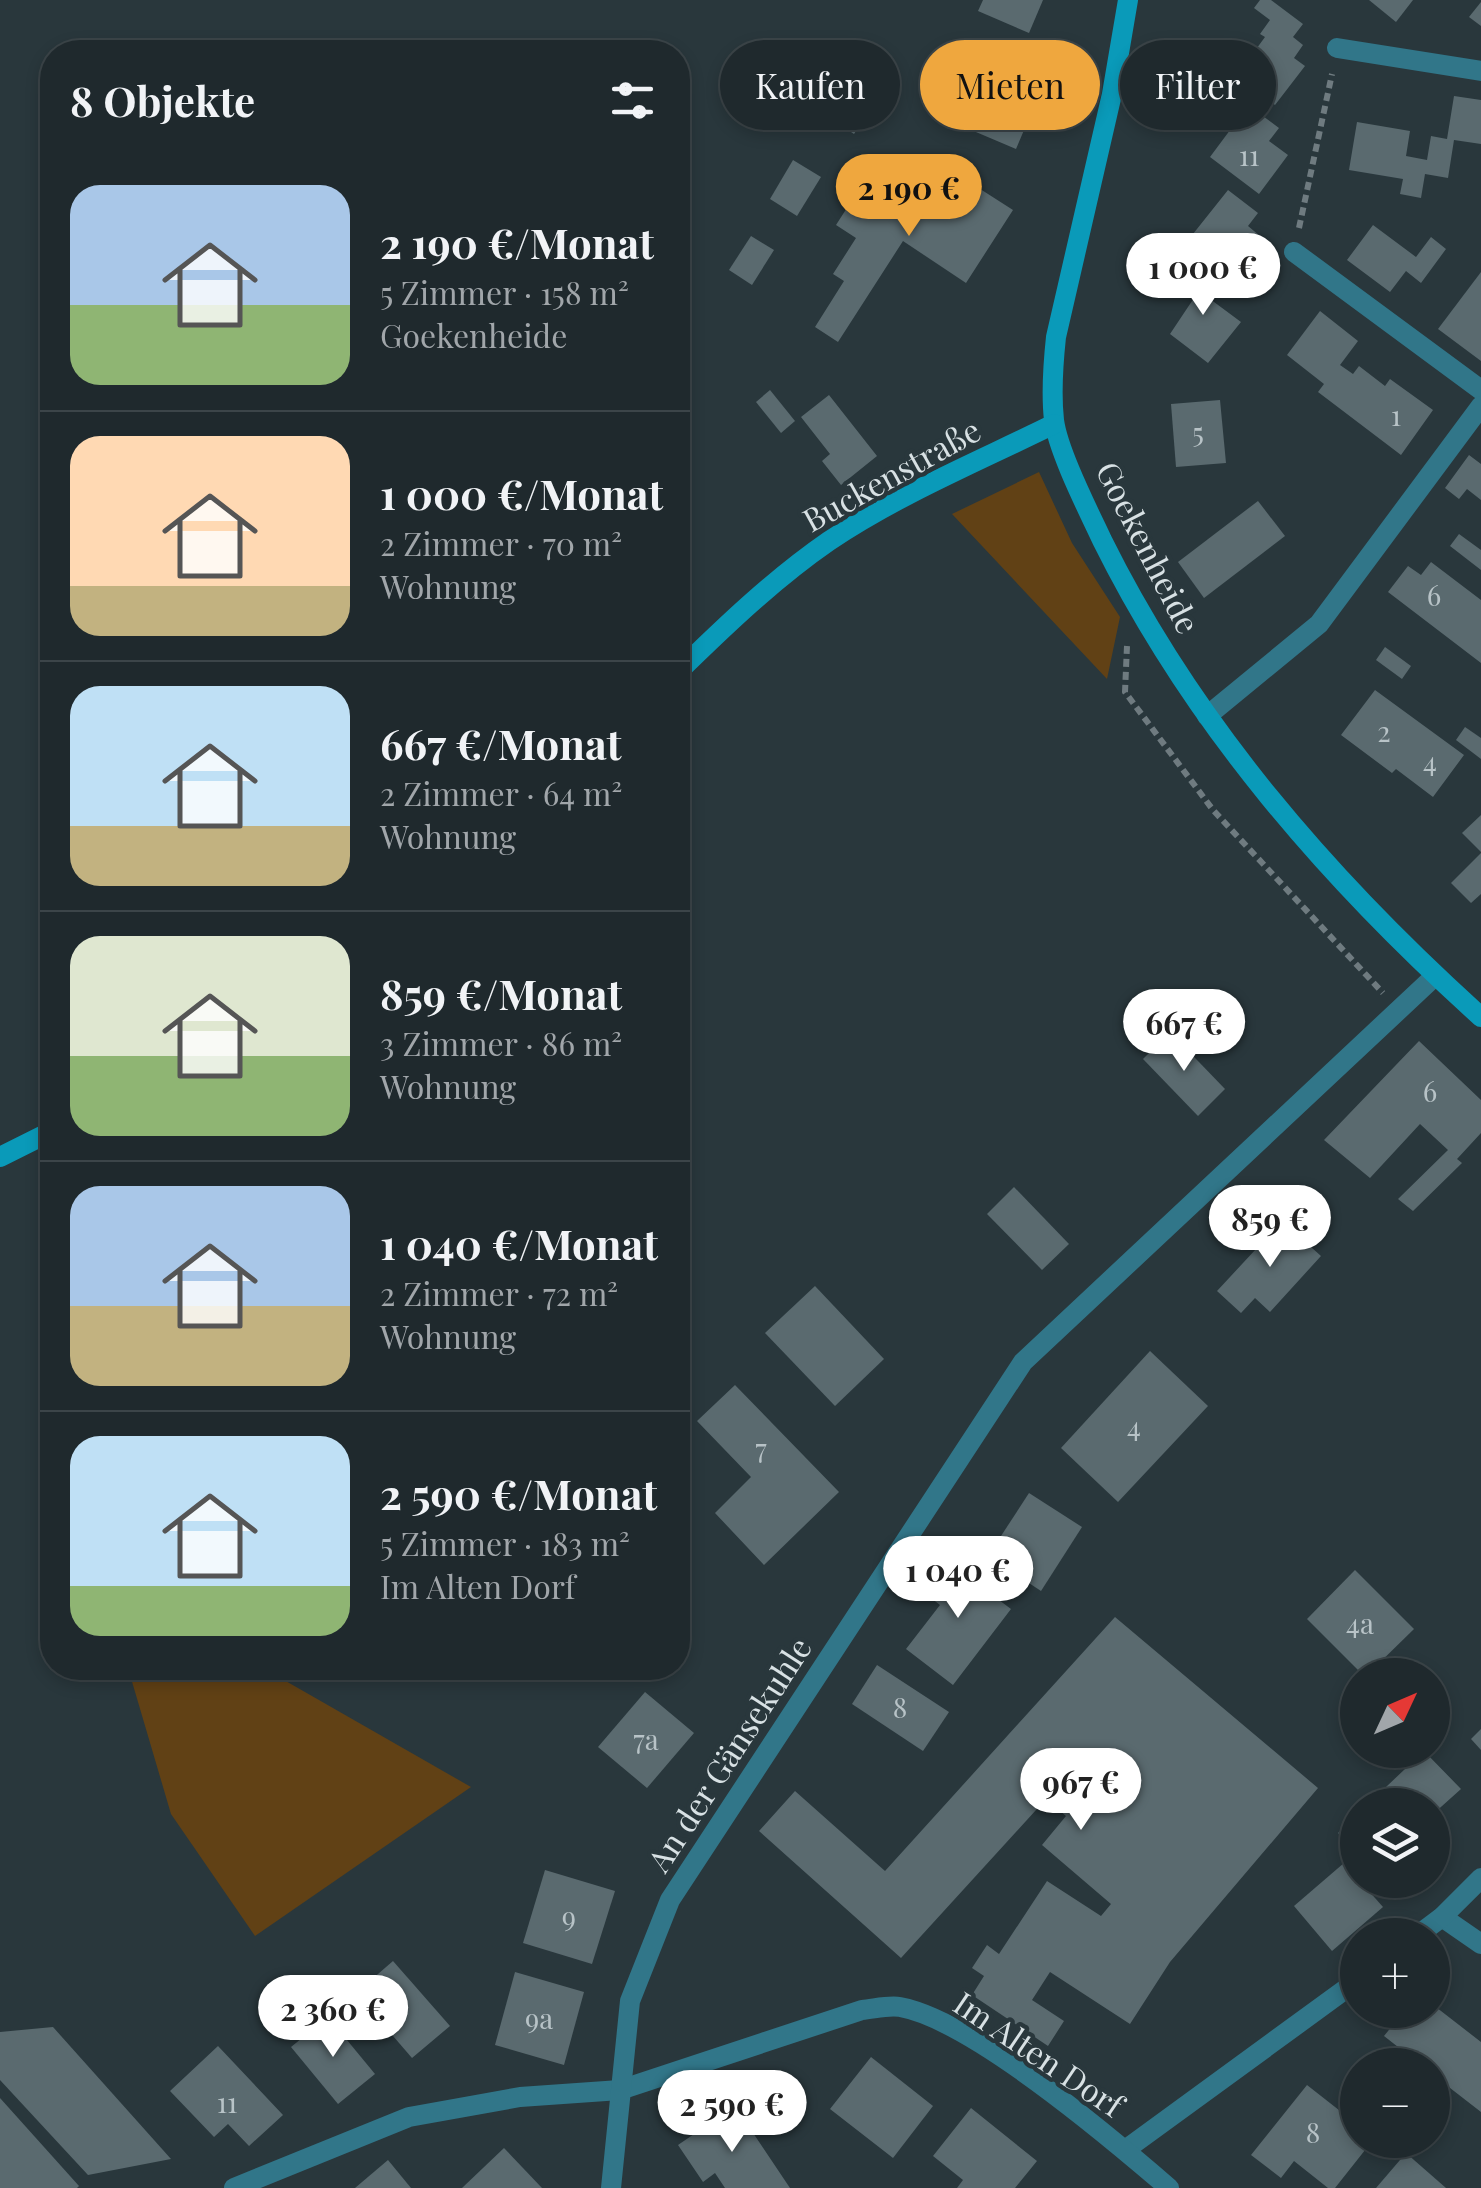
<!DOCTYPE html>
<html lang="de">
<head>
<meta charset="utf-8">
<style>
  :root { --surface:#1f292d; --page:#273135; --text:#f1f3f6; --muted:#a1a6aa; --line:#3c4549; --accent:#efa73e }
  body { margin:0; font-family:"Playfair Display",serif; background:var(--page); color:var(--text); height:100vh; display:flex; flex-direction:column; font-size:38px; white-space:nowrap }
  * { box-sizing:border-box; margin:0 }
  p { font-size:32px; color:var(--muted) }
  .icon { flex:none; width:55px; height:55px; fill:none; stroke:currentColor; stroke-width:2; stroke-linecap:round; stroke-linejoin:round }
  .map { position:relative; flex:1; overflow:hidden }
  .sheet { position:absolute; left:40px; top:40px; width:650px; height:1640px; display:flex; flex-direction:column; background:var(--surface); border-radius:40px; box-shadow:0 5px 15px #0003,0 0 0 2px var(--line) }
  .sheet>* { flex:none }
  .banner { position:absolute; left:720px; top:40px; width:610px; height:90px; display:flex; gap:20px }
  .needle { width:65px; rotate:46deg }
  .fabs { position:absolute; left:1340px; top:1658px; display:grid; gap:20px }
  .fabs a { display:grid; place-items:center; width:110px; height:110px; border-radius:50%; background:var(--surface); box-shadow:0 5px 15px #0003,0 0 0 2px var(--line); font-size:50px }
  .price { position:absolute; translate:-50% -85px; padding:0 22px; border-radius:35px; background:#fff; color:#222; font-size:32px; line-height:65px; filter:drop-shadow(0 2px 5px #0008) }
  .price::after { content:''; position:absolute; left:50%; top:60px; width:30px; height:22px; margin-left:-15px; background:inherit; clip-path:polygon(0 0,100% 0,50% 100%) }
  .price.current { background:var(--accent); color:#111 }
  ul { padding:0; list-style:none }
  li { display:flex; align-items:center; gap:30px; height:250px; padding:0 30px }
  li+li { border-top:2px solid var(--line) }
  li span { display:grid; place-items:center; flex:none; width:280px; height:200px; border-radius:30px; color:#555 }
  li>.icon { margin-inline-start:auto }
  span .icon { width:120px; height:120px; fill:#fffc; stroke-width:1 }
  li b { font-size:42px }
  h2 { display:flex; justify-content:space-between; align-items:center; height:120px; padding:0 30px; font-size:42px }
  .pill { padding:0 35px; border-radius:45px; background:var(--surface); box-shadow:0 5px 15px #0003,0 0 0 2px var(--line); font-size:35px; line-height:90px }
  .pill.current { background:var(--accent); color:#111 }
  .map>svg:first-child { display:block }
  .green { fill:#614115 }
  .building { fill:#5a6a6f }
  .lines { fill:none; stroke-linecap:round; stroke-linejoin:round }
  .path { stroke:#6f7b80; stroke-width:6; stroke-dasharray:8 5; stroke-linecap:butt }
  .street { stroke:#317689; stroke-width:20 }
  .secondary { stroke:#0a9ab9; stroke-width:20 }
  .labels { text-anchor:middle; stroke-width:9; stroke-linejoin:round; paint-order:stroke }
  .number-label { font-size:28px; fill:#b8c3c7 }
  .street-label { font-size:32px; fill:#d8e1e4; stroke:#29373c }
</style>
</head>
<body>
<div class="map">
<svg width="1481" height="2188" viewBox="0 0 1481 2188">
  <rect width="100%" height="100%" fill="#29373c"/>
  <g class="green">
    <polygon points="1039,472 1072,543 1120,617 1107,679 952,514"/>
    <polygon points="128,1668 263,1668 471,1787 255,1936 171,1814"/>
  </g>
  <g class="building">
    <polygon points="983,0 1043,0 1029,33 978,11"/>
    <polygon points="1260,0 1271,0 1303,24 1293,37 1303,45 1294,58 1305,66 1275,105 1226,65 1242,43 1254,52 1265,37 1260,34 1270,20 1254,8"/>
    <polygon points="1369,0 1413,0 1396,22"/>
    <polygon points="1481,2 1481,26 1469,17"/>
    <polygon points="989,68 1041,90 1016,149 950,121 964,88 978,94"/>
    <polygon points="836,91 868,113 854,134 822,112"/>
    <polygon points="1454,96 1481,100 1481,144 1454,140 1448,178 1425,174 1421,198 1400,194 1403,179 1349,170 1357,122 1410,131 1406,156 1427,160 1431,136 1447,139"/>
    <polygon points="1240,99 1279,128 1269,141 1288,155 1259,194 1210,157 1239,118 1230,111"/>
    <polygon points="793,160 821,177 797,216 770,199"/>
    <polygon points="870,172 925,207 935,191 949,200 963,178 1013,210 966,283 903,241 838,342 815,327 844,281 833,274 856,238 836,225"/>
    <polygon points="1228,190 1258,213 1248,226 1260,236 1233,272 1189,239"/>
    <polygon points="1373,225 1416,257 1431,237 1446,249 1421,283 1406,271 1390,292 1347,260"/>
    <polygon points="751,236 774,250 752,285 729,270"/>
    <polygon points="1188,262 1219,286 1210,299 1241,322 1208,363 1170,334 1198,292 1178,276"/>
    <polygon points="1481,272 1481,361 1438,329"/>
    <polygon points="1320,311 1358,341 1340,365 1353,374 1359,366 1385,386 1390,379 1433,410 1401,455 1318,392 1324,384 1287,355"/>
    <polygon points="770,390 795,421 781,433 756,402"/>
    <polygon points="829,395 877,456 841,485 822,461 830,454 801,417"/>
    <polygon points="1220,400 1226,463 1176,467 1171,404"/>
    <polygon points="1469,455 1481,464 1481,500 1467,489 1459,499 1445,488"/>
    <polygon points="1258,501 1285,536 1204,598 1178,562"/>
    <polygon points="1459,534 1481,550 1481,570 1450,546"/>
    <polygon points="1431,562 1481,600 1481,663 1388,592 1408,566 1421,575"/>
    <polygon points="1385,647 1411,666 1402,679 1376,660"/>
    <polygon points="1375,690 1464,755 1433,797 1396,769 1392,773 1341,735"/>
    <polygon points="1465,727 1481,738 1481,759 1456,740"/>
    <polygon points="1481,815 1481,852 1462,833"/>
    <polygon points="1481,853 1481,894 1471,903 1451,883"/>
    <polygon points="1170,1032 1225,1089 1198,1116 1143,1059"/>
    <polygon points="1419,1041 1481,1100 1481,1133 1457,1159 1462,1163 1413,1211 1398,1199 1448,1150 1420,1124 1370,1178 1324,1140"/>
    <polygon points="1014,1187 1069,1244 1042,1270 987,1214"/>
    <polygon points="1282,1221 1321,1256 1270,1312 1255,1298 1241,1313 1217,1291"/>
    <polygon points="815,1286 884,1359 835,1406 765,1333"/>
    <polygon points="1150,1351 1208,1406 1118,1502 1061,1448"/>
    <polygon points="735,1385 839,1492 764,1565 715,1513 751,1477 697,1421"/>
    <polygon points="1029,1493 1082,1527 1041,1591 988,1556"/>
    <polygon points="957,1554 986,1576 979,1585 1011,1609 953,1685 906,1649 940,1605 926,1594"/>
    <polygon points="1355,1570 1414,1629 1367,1675 1363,1675 1307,1619"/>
    <polygon points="1115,1617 1318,1788 1170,1962 1130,2024 1050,1972 1032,2000 1064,2021 1048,2046 972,1995 984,1976 972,1968 987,1945 999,1954 1047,1881 1101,1916 1111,1904 1042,1845 1066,1816 1046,1799 901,1958 759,1831 795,1791 885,1871"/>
    <polygon points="877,1665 949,1712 923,1751 852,1704"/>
    <polygon points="645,1692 694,1733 647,1788 598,1747"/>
    <polygon points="1481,1729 1481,1750 1471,1739"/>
    <polygon points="1424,1751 1461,1789 1432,1815 1432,1805 1367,1805"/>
    <polygon points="1358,1814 1358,1853 1338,1833"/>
    <polygon points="1344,1863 1383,1907 1332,1951 1294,1906"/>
    <polygon points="545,1870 615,1891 592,1964 523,1943"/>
    <polygon points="393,1961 450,2026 412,2058 356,1993"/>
    <polygon points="515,1972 584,1992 564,2065 495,2045"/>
    <polygon points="1432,2004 1481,2042 1481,2112 1432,2074 1432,2065 1421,2065 1384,2036 1405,2010 1432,2010"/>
    <polygon points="328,2017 375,2074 338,2104 291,2047"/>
    <polygon points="53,2027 171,2159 88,2175 0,2080 0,2032"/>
    <polygon points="218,2046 283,2115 249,2146 228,2124 214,2137 170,2091"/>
    <polygon points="871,2057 933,2106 893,2158 830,2109"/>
    <polygon points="1307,2085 1358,2125 1358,2140 1373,2140 1335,2188 1328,2188 1294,2161 1281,2178 1251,2155"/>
    <polygon points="0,2098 79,2186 77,2188 0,2188"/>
    <polygon points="735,2106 790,2188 725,2188 715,2173 703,2182 678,2145"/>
    <polygon points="971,2108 1037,2161 1015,2188 957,2188 963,2180 933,2156"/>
    <polygon points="504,2148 542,2188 462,2188"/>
    <polygon points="1406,2153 1446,2188 1376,2188"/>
    <polygon points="388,2160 411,2188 355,2188"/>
  </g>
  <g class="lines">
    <g class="path">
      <polyline points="1299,228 1332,74"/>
      <polyline points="1127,646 1125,692 1213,810 1383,993"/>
    </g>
    <g class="street">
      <polyline points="1337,48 1481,71"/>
      <polyline points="1294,252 1481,390"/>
      <polyline points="1207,716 1319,624 1481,406"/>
      <polyline points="1442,1917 1481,1944"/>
      <polyline points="1418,1935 1442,1917 1481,1878"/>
      <polyline points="1125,2150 1358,1980"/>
      <path d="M234,2188L409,2117L520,2097L620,2090L862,2010C874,2009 888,2005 900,2007C972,2020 1111,2138 1169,2188"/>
      <polyline points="611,2188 630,2001 670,1900 1023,1362 1435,976"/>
    </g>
    <g class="secondary">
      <path d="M1128,0L1112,94L1056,337C1053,365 1051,393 1054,420C1058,451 1088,510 1102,540C1193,724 1329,880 1481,1017"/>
      <path d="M678,672C725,626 774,579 829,541C899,494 979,461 1054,424"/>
      <polyline points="0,1157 52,1131"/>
    </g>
  </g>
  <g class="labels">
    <g class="number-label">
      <text x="1249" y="166">11</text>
      <text x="1396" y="426">1</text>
      <text x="1198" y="443">5</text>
      <text x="1434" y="606">6</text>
      <text x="1384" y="742">2</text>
      <text x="1430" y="772">4</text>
      <text x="1430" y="1102">6</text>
      <text x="1134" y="1437">4</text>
      <text x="761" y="1459">7</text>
      <text x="1360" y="1634">4a</text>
      <text x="900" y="1718">8</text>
      <text x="646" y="1750">7a</text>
      <text x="569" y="1927">9</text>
      <text x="539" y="2029">9a</text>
      <text x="227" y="2113">11</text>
      <text x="1313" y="2143">8</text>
    </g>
    <g class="street-label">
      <text transform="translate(892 476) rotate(-29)" y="11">Buckenstraße</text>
      <text transform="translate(1147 548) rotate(63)" y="11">Goekenheide</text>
      <text transform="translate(730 1755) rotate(-57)" y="11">An der Gänsekuhle</text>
      <text transform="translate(1038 2055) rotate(34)" y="11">Im Alten Dorf</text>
    </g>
  </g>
</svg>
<div class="fabs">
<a><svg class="needle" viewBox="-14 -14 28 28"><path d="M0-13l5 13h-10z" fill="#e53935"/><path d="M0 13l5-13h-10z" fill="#a1a6aa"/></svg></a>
<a><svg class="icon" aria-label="layers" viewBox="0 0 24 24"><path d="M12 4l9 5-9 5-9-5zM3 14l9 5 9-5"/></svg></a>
<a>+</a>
<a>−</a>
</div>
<b class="price current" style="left:909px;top:239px">2 190 €</b>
<b class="price" style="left:1203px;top:318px">1 000 €</b>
<b class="price" style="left:1184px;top:1074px">667 €</b>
<b class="price" style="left:1270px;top:1270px">859 €</b>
<b class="price" style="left:958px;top:1621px">1 040 €</b>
<b class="price" style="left:1081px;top:1833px">967 €</b>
<b class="price" style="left:333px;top:2060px">2 360 €</b>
<b class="price" style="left:732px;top:2155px">2 590 €</b>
<div class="banner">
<a class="pill">Kaufen</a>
<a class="pill current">Mieten</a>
<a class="pill">Filter</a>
</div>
<section class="sheet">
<h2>8 Objekte<svg class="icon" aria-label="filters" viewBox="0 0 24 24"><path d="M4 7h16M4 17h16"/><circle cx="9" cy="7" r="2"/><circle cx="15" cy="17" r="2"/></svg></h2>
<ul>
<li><span style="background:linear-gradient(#a9c7e8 60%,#8fb573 0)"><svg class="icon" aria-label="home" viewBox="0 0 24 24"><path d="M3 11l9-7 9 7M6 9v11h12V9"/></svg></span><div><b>2 190 €/Monat</b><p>5 Zimmer · 158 m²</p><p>Goekenheide</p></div></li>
<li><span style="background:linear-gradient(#ffd9b3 75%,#c2b280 0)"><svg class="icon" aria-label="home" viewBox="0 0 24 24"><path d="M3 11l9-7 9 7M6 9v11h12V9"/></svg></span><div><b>1 000 €/Monat</b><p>2 Zimmer · 70 m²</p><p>Wohnung</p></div></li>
<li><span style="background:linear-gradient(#bfe0f5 70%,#c2b280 0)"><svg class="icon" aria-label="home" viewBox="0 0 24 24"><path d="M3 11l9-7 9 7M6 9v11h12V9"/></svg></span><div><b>667 €/Monat</b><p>2 Zimmer · 64 m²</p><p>Wohnung</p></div></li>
<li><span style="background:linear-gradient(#dfe7d0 60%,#8fb573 0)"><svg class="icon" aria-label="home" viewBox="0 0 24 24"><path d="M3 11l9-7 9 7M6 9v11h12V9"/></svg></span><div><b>859 €/Monat</b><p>3 Zimmer · 86 m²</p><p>Wohnung</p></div></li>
<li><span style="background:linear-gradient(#a9c7e8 60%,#c2b280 0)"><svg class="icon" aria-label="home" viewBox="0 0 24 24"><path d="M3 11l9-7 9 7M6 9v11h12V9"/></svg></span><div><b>1 040 €/Monat</b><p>2 Zimmer · 72 m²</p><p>Wohnung</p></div></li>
<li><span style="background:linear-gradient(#bfe0f5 75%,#8fb573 0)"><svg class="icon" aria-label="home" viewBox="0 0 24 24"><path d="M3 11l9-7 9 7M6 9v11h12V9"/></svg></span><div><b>2 590 €/Monat</b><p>5 Zimmer · 183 m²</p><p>Im Alten Dorf</p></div></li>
</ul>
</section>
</div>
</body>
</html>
